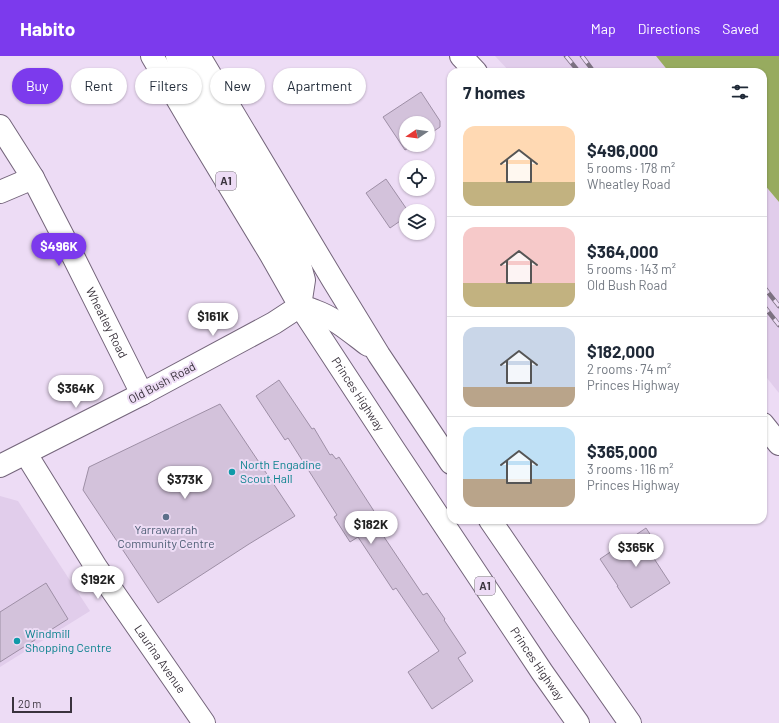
<!DOCTYPE html>
<html lang="en">
<head>
<meta charset="utf-8">
<style>
  :root { --surface:#fff; --page:#f6f6f7; --text:#1f2937; --muted:#747a83; --line:#e0e1e3; --accent:#7c3aed }
  body { margin:0; font-family:Barlow,sans-serif; background:var(--page); color:var(--text); height:100vh; display:flex; flex-direction:column; font-size:15px; white-space:nowrap }
  * { box-sizing:border-box; margin:0 }
  p { font-size:13px; color:var(--muted) }
  .icon { flex:none; width:22px; height:22px; fill:none; stroke:currentColor; stroke-width:2; stroke-linecap:round; stroke-linejoin:round }
  .map { position:relative; flex:1; overflow:hidden }
  .panel { position:absolute; left:447px; top:12px; width:320px; height:456px; display:flex; flex-direction:column; background:var(--surface); border-radius:12px; box-shadow:0 1px 3px #0004 }
  .panel>* { flex:none }
  .banner { position:absolute; left:12px; top:12px; width:375px; height:36px; display:flex; gap:8px }
  .needle { width:26px; rotate:257deg }
  .tools { position:absolute; left:399px; top:60px; display:grid; gap:8px }
  .tools a { display:grid; place-items:center; width:36px; height:36px; border-radius:50%; background:var(--surface); box-shadow:0 1px 3px #0004; font-size:20px }
  .scale { position:absolute; left:12px; bottom:10px; width:60px; box-sizing:border-box; padding-left:4px; border:2px solid #3a333d; border-top:0; font-size:11px; line-height:14px; white-space:nowrap; color:#3a333d; -webkit-text-stroke:3px #eddcf5; paint-order:stroke }
  .price { position:absolute; translate:-50% -34px; padding:0 9px; border-radius:14px; background:#fff; color:#222; font-size:13px; line-height:26px; filter:drop-shadow(0 1px 2px #0008) }
  .price::after { content:''; position:absolute; left:50%; top:24px; width:12px; height:9px; margin-left:-6px; background:inherit; clip-path:polygon(0 0,100% 0,50% 100%) }
  .price.active { background:var(--accent); color:#fff }
  ul { padding:0; list-style:none }
  li { display:flex; align-items:center; gap:12px; height:100px; padding:0 16px }
  li+li { border-top:1px solid var(--line) }
  li span { display:grid; place-items:center; flex:none; width:112px; height:80px; border-radius:12px; color:#555 }
  li>.icon { margin-inline-start:auto }
  span .icon { width:48px; height:48px; fill:#fffc; stroke-width:1 }
  li b { font-size:17px }
  h2 { display:flex; justify-content:space-between; align-items:center; height:48px; padding:0 16px; font-size:17px }
  .pill { padding:0 14px; border-radius:18px; background:var(--surface); box-shadow:0 1px 3px #0004; font-size:14px; line-height:36px }
  .pill.active { background:var(--accent); color:#fff }
  header { display:flex; align-items:center; gap:24px; box-sizing:border-box; height:56px; padding:0 20px; background:var(--accent); color:#fff }
  header strong { font-size:19px }
  nav { display:flex; gap:22px; margin-inline-start:auto; font-size:14px }
  .map>svg:first-child { display:block }
  .built { fill:#e1cdeb }
  .forest { fill:#97ab5f }
  .building { fill:#d3c2db; stroke:#9e8fa6 }
  .lines { fill:none; stroke-linecap:round; stroke-linejoin:round }
  .minor-casing { stroke:#74657b; stroke-width:24 }
  .tertiary-casing { stroke:#74657b; stroke-width:24 }
  .trunk-casing { stroke:#74657b; stroke-width:24 }
  .minor { stroke:#fff; stroke-width:22 }
  .tertiary { stroke:#fff; stroke-width:22 }
  .trunk { stroke:#fff; stroke-width:22 }
  .rail-casing { stroke:#7c7181; stroke-width:4.5 }
  .rail { stroke:#eddcf5; stroke-width:3; stroke-dasharray:9; stroke-linecap:butt }
  .culture-dot { fill:#0f9aa8; stroke:#eddcf5; stroke-width:1.5 }
  .service-dot { fill:#5c6f8a; stroke:#eddcf5; stroke-width:1.5 }
  .labels { text-anchor:middle; stroke-width:4; stroke-linejoin:round; paint-order:stroke }
  .shield { fill:#eddcf5; stroke:#706674; stroke-width:1 }
  .shield-label { font-size:11px; font-weight:bold; fill:#3a333d }
  .street-label { font-size:12px; fill:#3a333d; stroke:#eddcf5 }
  .culture-label { font-size:12px; fill:#0d838f; stroke:#eddcf5; text-anchor:start }
  .service-label { font-size:12px; fill:#4e5e75; stroke:#eddcf5 }
</style>
</head>
<body>
<header>
<strong>Habito</strong>
<nav><a>Map</a><a>Directions</a><a>Saved</a></nav>
</header>
<div class="map">
<svg width="779" height="667" viewBox="0 0 779 667">
  <rect width="100%" height="100%" fill="#eddcf5"/>
  <g class="built">
    <polygon points="495,0 656,0 669,16 510,16"/>
    <polygon points="763,127 779,146 779,337 763,317"/>
    <polygon points="0,440 18,445 90,555 0,611"/>
  </g>
  <polygon class="forest" points="656,0 779,0 779,146 763,127 763,16 669,16"/>
  <g class="building">
    <polygon points="421,36 440,65 440,71 428,79 428,67 406,67 406,89 413,89 405,94 383,61"/>
    <polygon points="386,123 408,155 406,155 406,161 390,172 366,137"/>
    <polygon points="279,324 312,373 314,372 330,399 332,398 336,403 339,401 381,466 376,469 423,539 427,537 445,563 444,564 466,597 458,602 473,625 432,653 408,616 439,595 396,532 393,534 358,481 350,486 334,461 337,459 288,382 285,384 256,340"/>
    <polygon points="220,348 295,460 249,488 158,547 83,434 89,411"/>
    <polygon points="646,472 659,492 651,498 670,527 631,552 617,530 618,530 600,503"/>
    <polygon points="46,527 68,563 0,606 0,556"/>
  </g>
  <g class="lines">
    <defs>
      <g id="minor">
        <polyline points="461,0 476,16"/>
        <polyline points="0,136 33,122"/>
        <polyline points="763,368 779,388"/>
        <path id="s1" d="M26,398L96,511L204,667"/>
        <polyline points="0,410 142,338"/>
      </g>
      <g id="tertiary">
        <path id="s2" d="M0,70L33,122L65,184L142,338L274,267L300,250"/>
      </g>
      <g id="trunk">
        <path id="s3" d="M152,0L196,75L271,199L300,250L393,392L542,616L578,667"/>
        <polyline points="177,0 183,14 300,209 304,224 300,250"/>
        <polyline points="199,0 333,224 379,299 451,407"/>
        <path d="M300,250C305,251 310,253 315,255C335,262 352,277 368,289"/>
        <polyline points="490,464 563,571 630,667"/>
      </g>
    </defs>
    <use href="#minor" class="minor-casing"/>
    <use href="#tertiary" class="tertiary-casing"/>
    <use href="#trunk" class="trunk-casing"/>
    <use href="#minor" class="minor"/>
    <use href="#tertiary" class="tertiary"/>
    <use href="#trunk" class="trunk"/>
    <defs>
      <g id="rail">
        <polyline points="566,0 579,16"/>
        <polyline points="582,0 594,16"/>
        <polyline points="763,230 779,250"/>
        <polyline points="763,249 779,269"/>
      </g>
    </defs>
    <use href="#rail" class="rail-casing"/>
    <use href="#rail" class="rail"/>
  </g>
  <g class="culture-dot">
    <circle cx="232" cy="416" r="4"/>
    <circle cx="17" cy="585" r="4"/>
  </g>
  <circle class="service-dot" cx="166" cy="461" r="4"/>
  <g class="labels">
    <g class="shield">
      <rect x="216" y="116" width="20" height="18" rx="3"/>
      <rect x="475" y="521" width="20" height="18" rx="3"/>
    </g>
    <g class="shield-label">
      <text x="226" y="129">A1</text>
      <text x="485" y="534">A1</text>
    </g>
    <g class="street-label">
      <text dy="4" stroke="none"><textPath href="#s2" startOffset="224">Wheatley Road</textPath></text>
      <text transform="translate(162 327) rotate(-28)" y="4">Old Bush Road</text>
      <text dy="4" stroke="none"><textPath href="#s3" startOffset="396">Princes Highway</textPath></text>
      <text dy="4" stroke="none"><textPath href="#s1" startOffset="245">Laurina Avenue</textPath></text>
      <text dy="4" stroke="none"><textPath href="#s3" startOffset="720">Princes Highway</textPath></text>
    </g>
    <g class="culture-label">
      <text x="240" y="413">North Engadine<tspan x="240" dy="14">Scout Hall</tspan></text>
      <text x="25" y="582">Windmill<tspan x="25" dy="14">Shopping Centre</tspan></text>
    </g>
    <g class="service-label">
      <text x="166" y="478">Yarrawarrah<tspan x="166" dy="14">Community Centre</tspan></text>
    </g>
  </g>
</svg>
<div class="tools">
<a><svg class="needle" viewBox="-14 -14 28 28"><path d="M0-13l5 13h-10z" fill="#e53935"/><path d="M0 13l5-13h-10z" fill="#747a83"/></svg></a>
<a><svg class="icon" aria-label="locate" viewBox="0 0 24 24"><circle cx="12" cy="12" r="6"/><path d="M12 2v4M12 18v4M2 12h4M18 12h4"/></svg></a>
<a><svg class="icon" aria-label="layers" viewBox="0 0 24 24"><path d="M12 4l9 5-9 5-9-5zM3 14l9 5 9-5"/></svg></a>
</div>
<div class="scale">20 m</div>
<b class="price active" style="left:59px;top:211px">$496K</b>
<b class="price" style="left:213px;top:281px">$161K</b>
<b class="price" style="left:76px;top:353px">$364K</b>
<b class="price" style="left:185px;top:444px">$373K</b>
<b class="price" style="left:371px;top:489px">$182K</b>
<b class="price" style="left:636px;top:512px">$365K</b>
<b class="price" style="left:98px;top:544px">$192K</b>
<div class="banner">
<a class="pill active">Buy</a>
<a class="pill">Rent</a>
<a class="pill">Filters</a>
<a class="pill">New</a>
<a class="pill">Apartment</a>
</div>
<section class="panel">
<h2>7 homes<svg class="icon" aria-label="filters" viewBox="0 0 24 24"><path d="M4 7h16M4 17h16"/><circle cx="9" cy="7" r="2"/><circle cx="15" cy="17" r="2"/></svg></h2>
<ul>
<li><span style="background:linear-gradient(#ffd9b3 70%,#c2b280 0)"><svg class="icon" aria-label="home" viewBox="0 0 24 24"><path d="M3 11l9-7 9 7M6 9v11h12V9"/></svg></span><div><b>$496,000</b><p>5 rooms · 178 m²</p><p>Wheatley Road</p></div></li>
<li><span style="background:linear-gradient(#f6c9c9 70%,#c2b280 0)"><svg class="icon" aria-label="home" viewBox="0 0 24 24"><path d="M3 11l9-7 9 7M6 9v11h12V9"/></svg></span><div><b>$364,000</b><p>5 rooms · 143 m²</p><p>Old Bush Road</p></div></li>
<li><span style="background:linear-gradient(#c9d6e8 75%,#b9a48a 0)"><svg class="icon" aria-label="home" viewBox="0 0 24 24"><path d="M3 11l9-7 9 7M6 9v11h12V9"/></svg></span><div><b>$182,000</b><p>2 rooms · 74 m²</p><p>Princes Highway</p></div></li>
<li><span style="background:linear-gradient(#bfe0f5 65%,#b9a48a 0)"><svg class="icon" aria-label="home" viewBox="0 0 24 24"><path d="M3 11l9-7 9 7M6 9v11h12V9"/></svg></span><div><b>$365,000</b><p>3 rooms · 116 m²</p><p>Princes Highway</p></div></li>
</ul>
</section>
</div>
</body>
</html>
